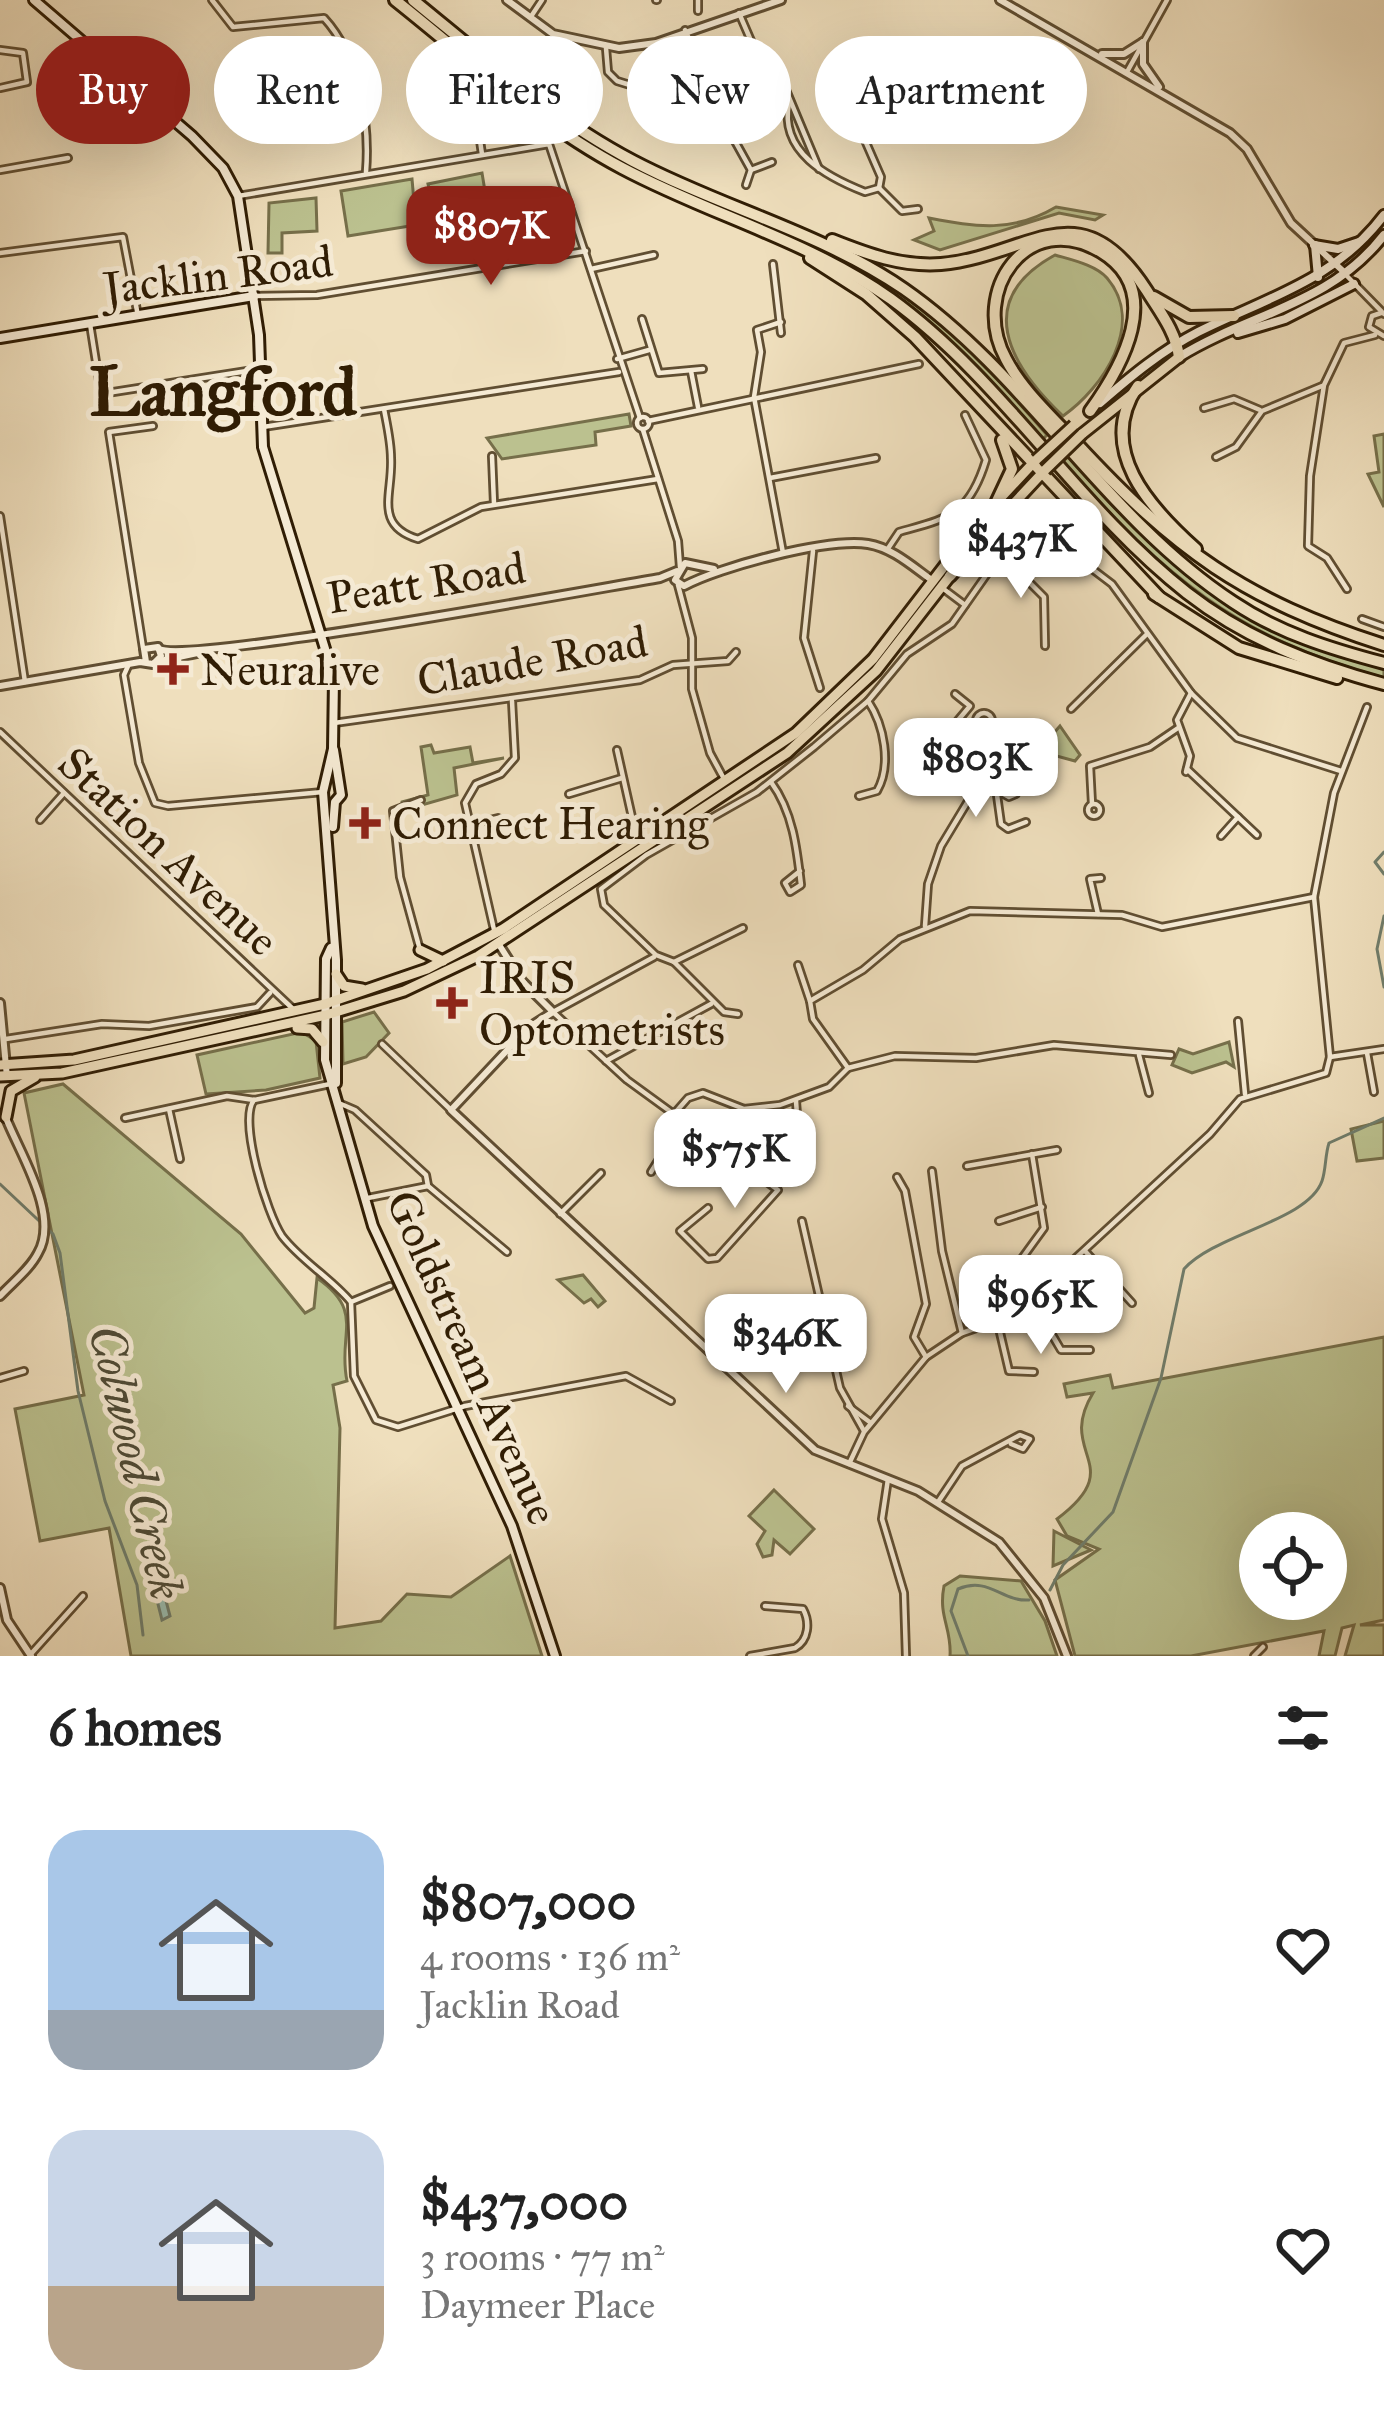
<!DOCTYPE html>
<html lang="en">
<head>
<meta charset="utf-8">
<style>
  :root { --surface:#fff; --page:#f6f6f6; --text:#222; --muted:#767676; --accent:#8f2418 }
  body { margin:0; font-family:"IM FELL Great Primer",serif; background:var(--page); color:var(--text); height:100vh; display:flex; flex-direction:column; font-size:45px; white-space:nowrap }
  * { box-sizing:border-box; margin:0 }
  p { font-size:39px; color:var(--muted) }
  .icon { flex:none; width:66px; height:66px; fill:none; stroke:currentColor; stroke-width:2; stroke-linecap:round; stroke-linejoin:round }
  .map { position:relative; height:1656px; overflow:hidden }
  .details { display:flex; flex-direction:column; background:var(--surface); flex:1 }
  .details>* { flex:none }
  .guide { position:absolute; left:36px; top:36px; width:1314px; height:108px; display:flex; gap:24px }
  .fabs { position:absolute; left:1239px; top:1512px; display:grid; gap:24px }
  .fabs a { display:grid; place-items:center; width:108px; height:108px; border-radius:50%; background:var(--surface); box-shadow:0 12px 48px #0002; font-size:60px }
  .price { position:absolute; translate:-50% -102px; padding:0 27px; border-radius:24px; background:#fff; color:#222; font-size:39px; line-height:78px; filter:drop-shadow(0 3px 6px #0008) }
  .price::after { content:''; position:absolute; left:50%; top:72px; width:36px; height:27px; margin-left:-18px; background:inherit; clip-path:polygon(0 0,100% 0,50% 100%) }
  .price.on { background:var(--accent); color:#fff }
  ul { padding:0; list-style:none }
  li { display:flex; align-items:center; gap:36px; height:300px; padding:0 48px }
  li span { display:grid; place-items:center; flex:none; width:336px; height:240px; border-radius:36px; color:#555 }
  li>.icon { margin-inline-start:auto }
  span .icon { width:144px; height:144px; fill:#fffc; stroke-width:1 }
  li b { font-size:51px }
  h2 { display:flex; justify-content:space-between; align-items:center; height:144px; padding:0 48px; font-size:51px }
  .pill { padding:0 42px; border-radius:54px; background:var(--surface); box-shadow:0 12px 48px #0002; font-size:42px; line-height:108px }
  .pill.on { background:var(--accent); color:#fff }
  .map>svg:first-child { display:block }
  .green { fill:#bbc18f; stroke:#766f4a; stroke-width:3; fill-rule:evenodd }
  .water { fill:#9abdb0; stroke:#707d6b; stroke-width:3 }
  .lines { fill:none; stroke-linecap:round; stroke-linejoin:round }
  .stream { stroke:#707d6b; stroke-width:3 }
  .minor-casing { stroke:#604e32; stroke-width:10 }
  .tertiary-casing { stroke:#604e32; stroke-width:12 }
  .secondary-casing { stroke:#301d04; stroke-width:14 }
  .primary-casing { stroke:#301d04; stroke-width:15 }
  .motorway-casing { stroke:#301d04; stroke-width:16 }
  .minor { stroke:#f5ead4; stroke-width:4.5 }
  .tertiary { stroke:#f5ead4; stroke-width:6 }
  .secondary { stroke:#f5ead4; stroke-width:8 }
  .primary { stroke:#efdfbd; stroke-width:9 }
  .motorway { stroke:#efdfbd; stroke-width:10 }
  .primary-bridge-casing { stroke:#301d04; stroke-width:15; stroke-linecap:butt }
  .primary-bridge { stroke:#efdfbd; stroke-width:9 }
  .poi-dot { fill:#8f2418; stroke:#f5ead4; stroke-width:4.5 }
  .labels { text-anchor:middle; stroke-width:10; stroke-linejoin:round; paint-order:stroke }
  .street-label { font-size:45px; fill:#301d04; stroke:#f5ead4 }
  .poi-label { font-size:45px; fill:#301d04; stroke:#f5ead4; text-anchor:start }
  .water-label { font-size:48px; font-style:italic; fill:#504d38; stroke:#f5ead4 }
  .town-label { font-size:69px; font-weight:bold; fill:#301d04; stroke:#f5ead4 }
</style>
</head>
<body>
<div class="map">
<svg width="1384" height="1656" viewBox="0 0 1384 1656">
  <rect width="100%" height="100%" fill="#efdfbd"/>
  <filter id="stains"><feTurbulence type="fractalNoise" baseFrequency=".00167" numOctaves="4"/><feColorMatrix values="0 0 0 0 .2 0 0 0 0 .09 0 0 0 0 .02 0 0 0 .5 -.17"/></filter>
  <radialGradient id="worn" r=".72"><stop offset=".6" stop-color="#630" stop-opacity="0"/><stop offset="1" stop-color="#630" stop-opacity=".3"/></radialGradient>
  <g class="green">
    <polygon points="482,173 495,252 446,260 439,234 441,250 433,251 429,229 438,227 428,184"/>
    <polygon points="412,179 416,225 348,236 341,191"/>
    <polygon points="316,198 317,231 282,233 282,253 268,253 269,203"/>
    <path d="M1056,207L1103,215L1095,220L1059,213L940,250L914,240L934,231L929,218C976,227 1012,233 1056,207Z"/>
    <path d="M1055,255C1072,260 1096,265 1107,278C1146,324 1103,388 1063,416C1008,364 973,300 1055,255Z"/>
    <path d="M853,267C933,298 992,373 1047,435L1042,440C987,374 924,315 853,267Z"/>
    <polygon points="629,414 631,426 595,432 596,445 502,459 487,438"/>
    <polygon points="1384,434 1384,507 1368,474 1379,472 1374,436"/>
    <path d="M1069,456C1153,560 1254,634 1384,669V678C1234,637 1165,576 1062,462Z"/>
    <polygon points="1060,726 1080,755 1075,761 1038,751"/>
    <polygon points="431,745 434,753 470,747 473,763 504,758 454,768 457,795 401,811 402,802 428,795 421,747"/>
    <polygon points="374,1012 389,1033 366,1057 343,1064 342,1022"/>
    <polygon points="302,1032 316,1041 320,1078 266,1090 206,1094 197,1055"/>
    <polygon points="1229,1042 1234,1067 1226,1062 1192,1073 1172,1065 1179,1049 1193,1054"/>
    <path d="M63,1084L241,1234L305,1313L314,1308L317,1278C366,1312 337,1334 347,1381L333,1385L340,1428L335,1628L381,1621L407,1594L451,1597L510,1556L542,1656H131L109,1528L40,1541L15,1409L84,1395L24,1093Z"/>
    <polygon points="1384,1121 1384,1158 1357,1161 1351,1129"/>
    <polygon points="583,1275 605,1301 598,1307 591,1299 584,1303 558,1280"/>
    <path d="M1384,1337V1620L1360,1625H1384V1656H1345L1354,1625L1342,1628L1335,1656H1319L1324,1631L1191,1656H1075L1055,1580L1099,1549L1067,1536L1057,1519C1130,1464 1055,1455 1093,1393L1067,1397L1064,1384L1110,1375L1113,1388ZM1260,1533H1326V1599H1260Z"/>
    <polygon points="774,1490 814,1529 790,1554 774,1540 772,1555 763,1557 757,1544 765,1531 749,1516"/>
    <polygon points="1054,1531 1091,1550 1053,1566"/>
    <path d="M960,1576L1021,1581L1045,1621L1057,1656H950C952,1628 938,1617 944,1586Z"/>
  </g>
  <polygon class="water" points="154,1558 169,1585 165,1597 170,1616 162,1620 147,1560"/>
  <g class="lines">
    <g class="stream">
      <polyline points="1384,852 1375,862 1384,874"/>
      <polyline points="1384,916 1377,949 1384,987"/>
      <polyline points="0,1184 53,1234 60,1253 78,1391 105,1501 137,1585 143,1635"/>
      <path d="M1050,1590L1063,1565L1113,1512L1161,1378L1184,1269C1215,1234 1308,1221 1322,1181C1326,1170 1325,1155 1329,1143L1384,1118"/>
      <path d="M968,1656L951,1611L958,1589C989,1576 1002,1602 1029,1600"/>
    </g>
    <defs>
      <g id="minor">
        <path d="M212,0L233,27L324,18C359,56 370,122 366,172"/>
        <polyline points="656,0 657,0"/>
        <polyline points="698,11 698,0"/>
        <polyline points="739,13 761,64 786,90 819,169"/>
        <polyline points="532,15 542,0"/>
        <polyline points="606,48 608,72 617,81 711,110 716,96 685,30"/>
        <polyline points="0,50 23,53 27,82 0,88"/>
        <polyline points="1127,72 1167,0"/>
        <path d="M419,83C480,73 474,105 482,154"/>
        <polyline points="294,98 358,90"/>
        <path d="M789,103C779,152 827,177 865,192L879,188"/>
        <polyline points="716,107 751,170 746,185"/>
        <polyline points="857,122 881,177 879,188"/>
        <polyline points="0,170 68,158"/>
        <polyline points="751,170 772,162"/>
        <polyline points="879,188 902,211 918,209"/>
        <polyline points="238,196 549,144 640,418"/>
        <polyline points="0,253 123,237 138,316"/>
        <polyline points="773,264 781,333"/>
        <polyline points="591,269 654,255"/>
        <polyline points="1346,275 1384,314"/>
        <polyline points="254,296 317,295 586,251"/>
        <polyline points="1381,313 1372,316 1369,327 1384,336"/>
        <polyline points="642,319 659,373 703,369"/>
        <polyline points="781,322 757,330 761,352 754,397 783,553"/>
        <polyline points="90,324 100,387 107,393 260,369"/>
        <polyline points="617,359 649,350"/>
        <polyline points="691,371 698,407"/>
        <polyline points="1204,408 1234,399 1260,410"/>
        <path d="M384,409C387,425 391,442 391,458C393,494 373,525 418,539L481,507L658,479"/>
        <circle cx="643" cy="423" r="6"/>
        <polyline points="648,421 919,364"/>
        <polyline points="263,427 619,372"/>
        <polyline points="643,430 678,541 680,567"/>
        <polyline points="492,456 494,504"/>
        <polyline points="1216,457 1236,447 1262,411 1322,386"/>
        <polyline points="770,478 876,458"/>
        <polyline points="0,516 25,682"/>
        <path d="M887,550L899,532C948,518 969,516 986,460L965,415"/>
        <polyline points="813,551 804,638 820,688"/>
        <polyline points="1001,554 1044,597 1045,646"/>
        <polyline points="678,585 692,638 692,689 710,753 723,777"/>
        <polyline points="941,587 965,605"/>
        <polyline points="1347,589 1327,558 1308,546 1310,476 1324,385 1344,343 1375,335"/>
        <polyline points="1362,619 1384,627"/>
        <polyline points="143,648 109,432 153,426"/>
        <polyline points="128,666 124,675 139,763 155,803 168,806 323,792"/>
        <polyline points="1071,709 1147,634"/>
        <circle cx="984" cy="721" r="8"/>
        <polyline points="334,723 640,680 673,665 728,661 736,652"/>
        <polyline points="949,731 970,706 955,694"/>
        <polyline points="0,732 292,1008"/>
        <polyline points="617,750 636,835"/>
        <polyline points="1187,769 1257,835"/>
        <polyline points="1186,772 1190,756 1177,720 1191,693"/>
        <polyline points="979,780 1009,797 1016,794 1013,787 1000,790"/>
        <path d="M771,782C793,812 797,849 801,885L790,892L785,883L800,871"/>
        <polyline points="996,788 1001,824 1008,829 1026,822"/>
        <polyline points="569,794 622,778"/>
        <path d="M859,796L877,791C892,765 884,725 868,701"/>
        <circle cx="1094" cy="810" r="6"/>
        <polyline points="1092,804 1090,766 1150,747 1178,728"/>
        <polyline points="40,820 64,793"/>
        <polyline points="469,825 498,818"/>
        <polyline points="1221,836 1238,817"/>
        <polyline points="1098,914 1090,879 1101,878"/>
        <polyline points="925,926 928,884 941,846 991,763 987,730"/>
        <polyline points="495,934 465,803 476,784 501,774 515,758 512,701"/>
        <polyline points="420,950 400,877 393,811 421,800"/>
        <polyline points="654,957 553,1012 627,1080 778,1190 717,1258 708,1259 680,1231 708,1208"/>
        <polyline points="674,962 743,928"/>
        <polyline points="798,965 810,1001"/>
        <polyline points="738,1014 724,1012 674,962 656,955 604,905 601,889 646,855 757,792 814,747 868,701 907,654 952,624 1001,554 1026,539 1058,543 1112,584 1191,693 1237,738 1341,771"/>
        <polyline points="1238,1021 1245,1094"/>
        <polyline points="6,1039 102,1024 149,1026 257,1007 270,993"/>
        <polyline points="382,1044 451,1110"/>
        <polyline points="1367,1053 1374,1092"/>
        <polyline points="1139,1055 1149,1093"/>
        <polyline points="1330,1057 1384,1049"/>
        <polyline points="606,1061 711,1004"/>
        <polyline points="848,1068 813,1019 810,1001 863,970 900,939 970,911 1122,915 1162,927 1314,897"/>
        <path d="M254,1100C238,1120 267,1214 282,1236C301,1261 331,1278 351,1302L354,1376L376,1420L398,1427L465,1406L626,1376L671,1401"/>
        <polyline points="796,1101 799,1143"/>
        <polyline points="341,1104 355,1110 426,1175 428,1186 507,1252"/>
        <polyline points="169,1109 180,1159"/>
        <polyline points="674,1114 688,1098 703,1093 744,1109 780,1105 829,1087 848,1068 895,1056 976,1058 1054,1045 1171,1055"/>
        <polyline points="125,1118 227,1096 254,1100 330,1084"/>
        <polyline points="967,1166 1057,1150"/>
        <polyline points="932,1171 942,1251 962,1333"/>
        <polyline points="651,1172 683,1121"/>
        <polyline points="897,1177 905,1191 926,1304 914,1337 926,1357"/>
        <polyline points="368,1198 428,1186"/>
        <polyline points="560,1214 601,1173"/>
        <polyline points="802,1221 840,1388 864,1431"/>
        <polyline points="999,1221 1042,1207"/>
        <polyline points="1085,1251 1132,1303"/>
        <polyline points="1031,1299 1061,1350 1090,1350"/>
        <polyline points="351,1302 390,1286"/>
        <polyline points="765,1310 786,1302 823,1301"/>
        <polyline points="1002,1322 995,1300 999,1290 1044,1228 1032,1154"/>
        <polyline points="998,1324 1009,1371 1034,1372"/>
        <polyline points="0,1378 24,1371"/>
        <polyline points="848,1406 871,1423"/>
        <polyline points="849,1464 864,1432 926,1357 962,1333 1014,1315 1210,1134 1240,1099 1326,1073 1330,1057 1314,897 1334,793 1367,707"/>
        <polyline points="888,1479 882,1519 904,1593 906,1656"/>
        <polyline points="938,1502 962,1466 1020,1435 1030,1439 1023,1449 1011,1444"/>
        <polyline points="30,1655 83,1596"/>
        <path d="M750,1656L795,1648C809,1640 810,1622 803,1609L765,1606"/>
        <polyline points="1254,1656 1263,1647"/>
      </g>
      <g id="tertiary">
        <polyline points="507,0 553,34 619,48 656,43 781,0"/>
        <polyline points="1000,0 1230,133 1247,149 1291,223 1344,272"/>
        <polyline points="1143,42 1143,64 1159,87"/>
        <polyline points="1102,54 1124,54 1143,42"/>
        <path d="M714,569L685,563L675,580L684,586C719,567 827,538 868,544C893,548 913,567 933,581"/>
        <path d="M159,649C188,664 594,589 660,578L677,571"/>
        <polyline points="160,661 202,652"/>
        <polyline points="0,686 140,662 153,664 161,656 158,647 144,649 146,662"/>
        <polyline points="498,943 522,981 553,1012 528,1028 451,1110 815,1450 918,1491 999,1542 1044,1598 1067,1656"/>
        <polyline points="0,1003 7,1077"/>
        <path d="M0,1296C13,1282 30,1269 38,1253C60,1215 20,1154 6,1118"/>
        <polyline points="0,1588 7,1620 31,1656"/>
      </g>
      <g id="secondary">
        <polyline points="34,0 192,136 223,168 238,196 259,335 263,447 334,678 333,749 323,792 336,960 336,1083"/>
        <polyline points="1314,245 1338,249 1359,242"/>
        <polyline points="1315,245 1318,277"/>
        <polyline points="1238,333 1285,319 1354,284"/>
        <polyline points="0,338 254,296"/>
        <path d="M1179,357C1250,313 1330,305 1384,235"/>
        <path d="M1100,403C1131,376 1161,351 1198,332C1268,297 1334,281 1384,215"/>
        <polyline points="333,827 335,802 341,795 334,750"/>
        <polyline points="331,948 326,959 325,1060 373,1226 512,1526 555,1656"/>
      </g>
      <g id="primary">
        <polyline points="1082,434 1179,357"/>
        <polyline points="979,541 1045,470"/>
        <polyline points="420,950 443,961"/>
        <polyline points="336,974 344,986 362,989"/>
        <polyline points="297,1028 312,1029 323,1042"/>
        <polyline points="0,1065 74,1060 325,1004 427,969 503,929 796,733 873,659 979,521 1036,460"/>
        <polyline points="0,1076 62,1073 326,1015 404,991 478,956 787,753 876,671 953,572"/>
        <polyline points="6,1117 11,1091 35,1077"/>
      </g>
      <g id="motorway">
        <path d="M395,0C468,58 539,124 622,168C710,215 808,240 891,299C1004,381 1077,507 1187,593C1246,639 1313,665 1384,684"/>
        <path d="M413,0C483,57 553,119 633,161C722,208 821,232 904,289C1029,376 1105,518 1233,602C1279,633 1331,649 1384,663"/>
        <path d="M832,240C867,254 902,267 941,264C1030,256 1080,186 1147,291C1160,312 1176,332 1179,357"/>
        <polyline points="810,258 866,294 915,337 1159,597"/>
        <polyline points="1154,297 1189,317 1234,316"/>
        <path d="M1138,386C1095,449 1150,508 1196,549"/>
        <path d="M1090,411C1121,368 1166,291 1101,252C1028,208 969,291 1006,359C1022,390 1052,417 1076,443C1175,550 1244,600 1384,645"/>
        <polyline points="997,501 1012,469 1002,440"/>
        <path d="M950,576C992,530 1031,488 1092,537"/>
        <polyline points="1154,594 1239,648 1337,678"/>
      </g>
    </defs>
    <use href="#minor" class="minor-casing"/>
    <use href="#tertiary" class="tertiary-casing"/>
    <use href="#secondary" class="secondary-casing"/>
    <use href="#primary" class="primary-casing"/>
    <use href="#motorway" class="motorway-casing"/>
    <use href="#minor" class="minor"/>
    <use href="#tertiary" class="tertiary"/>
    <use href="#secondary" class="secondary"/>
    <use href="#primary" class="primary"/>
    <use href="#motorway" class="motorway"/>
    <defs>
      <g id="primary-bridge">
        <polyline points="1036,460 1074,425"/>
        <polyline points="1045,470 1082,434"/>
      </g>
    </defs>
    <use href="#primary-bridge" class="primary-bridge-casing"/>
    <use href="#primary-bridge" class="primary-bridge"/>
  </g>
  <g class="poi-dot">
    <path d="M167 651h12v12h12v12h-12v12h-12v-12h-12v-12h12z"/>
    <path d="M359 805h12v12h12v12h-12v12h-12v-12h-12v-12h12z"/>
    <path d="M446 985h12v12h12v12h-12v12h-12v-12h-12v-12h12z"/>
  </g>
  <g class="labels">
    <g class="street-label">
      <text transform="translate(218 274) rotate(-7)" y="16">Jacklin Road</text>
      <text transform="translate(426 582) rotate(-9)" y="16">Peatt Road</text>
      <text transform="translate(532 660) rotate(-10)" y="16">Claude Road</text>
      <text transform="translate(169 851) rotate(43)" y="16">Station Avenue</text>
      <text transform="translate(473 1357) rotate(66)" y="16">Goldstream Avenue</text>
    </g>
    <g class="poi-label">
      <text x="200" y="685">Neuralive</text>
      <text x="392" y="839">Connect Hearing</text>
      <text x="479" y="993">IRIS<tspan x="479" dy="52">Optometrists</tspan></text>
    </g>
    <g class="water-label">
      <text transform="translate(137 1462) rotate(77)" y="17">Colwood Creek</text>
    </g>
    <g class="town-label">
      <text x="223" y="415">Langford</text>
    </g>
  </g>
  <rect width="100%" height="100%" filter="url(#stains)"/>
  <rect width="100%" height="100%" fill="url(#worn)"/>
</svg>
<div class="fabs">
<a><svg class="icon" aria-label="locate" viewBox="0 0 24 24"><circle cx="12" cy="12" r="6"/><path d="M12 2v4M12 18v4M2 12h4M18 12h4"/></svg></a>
</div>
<b class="price on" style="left:491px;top:288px">$807K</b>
<b class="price" style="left:1021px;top:601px">$437K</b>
<b class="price" style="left:976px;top:820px">$803K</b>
<b class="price" style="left:735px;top:1211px">$575K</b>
<b class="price" style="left:1041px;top:1357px">$965K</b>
<b class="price" style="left:786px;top:1396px">$346K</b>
<div class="guide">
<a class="pill on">Buy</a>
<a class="pill">Rent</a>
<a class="pill">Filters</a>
<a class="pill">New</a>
<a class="pill">Apartment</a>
</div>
</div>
<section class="details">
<h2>6 homes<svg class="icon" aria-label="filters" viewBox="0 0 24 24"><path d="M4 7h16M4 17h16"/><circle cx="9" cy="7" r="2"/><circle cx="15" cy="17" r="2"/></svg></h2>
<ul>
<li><span style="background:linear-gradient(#a9c7e8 75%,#9aa5b1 0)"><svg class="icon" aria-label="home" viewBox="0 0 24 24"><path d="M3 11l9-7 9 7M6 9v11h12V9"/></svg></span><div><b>$807,000</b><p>4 rooms · 136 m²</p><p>Jacklin Road</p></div><svg class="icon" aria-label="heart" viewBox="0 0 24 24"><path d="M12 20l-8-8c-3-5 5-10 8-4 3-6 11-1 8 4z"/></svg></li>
<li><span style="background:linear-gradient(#c9d6e8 65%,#b9a48a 0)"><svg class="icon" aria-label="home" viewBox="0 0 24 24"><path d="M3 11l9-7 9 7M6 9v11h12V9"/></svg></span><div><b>$437,000</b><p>3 rooms · 77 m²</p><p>Daymeer Place</p></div><svg class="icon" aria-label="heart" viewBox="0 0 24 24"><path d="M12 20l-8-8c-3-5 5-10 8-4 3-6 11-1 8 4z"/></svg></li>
</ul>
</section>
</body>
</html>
